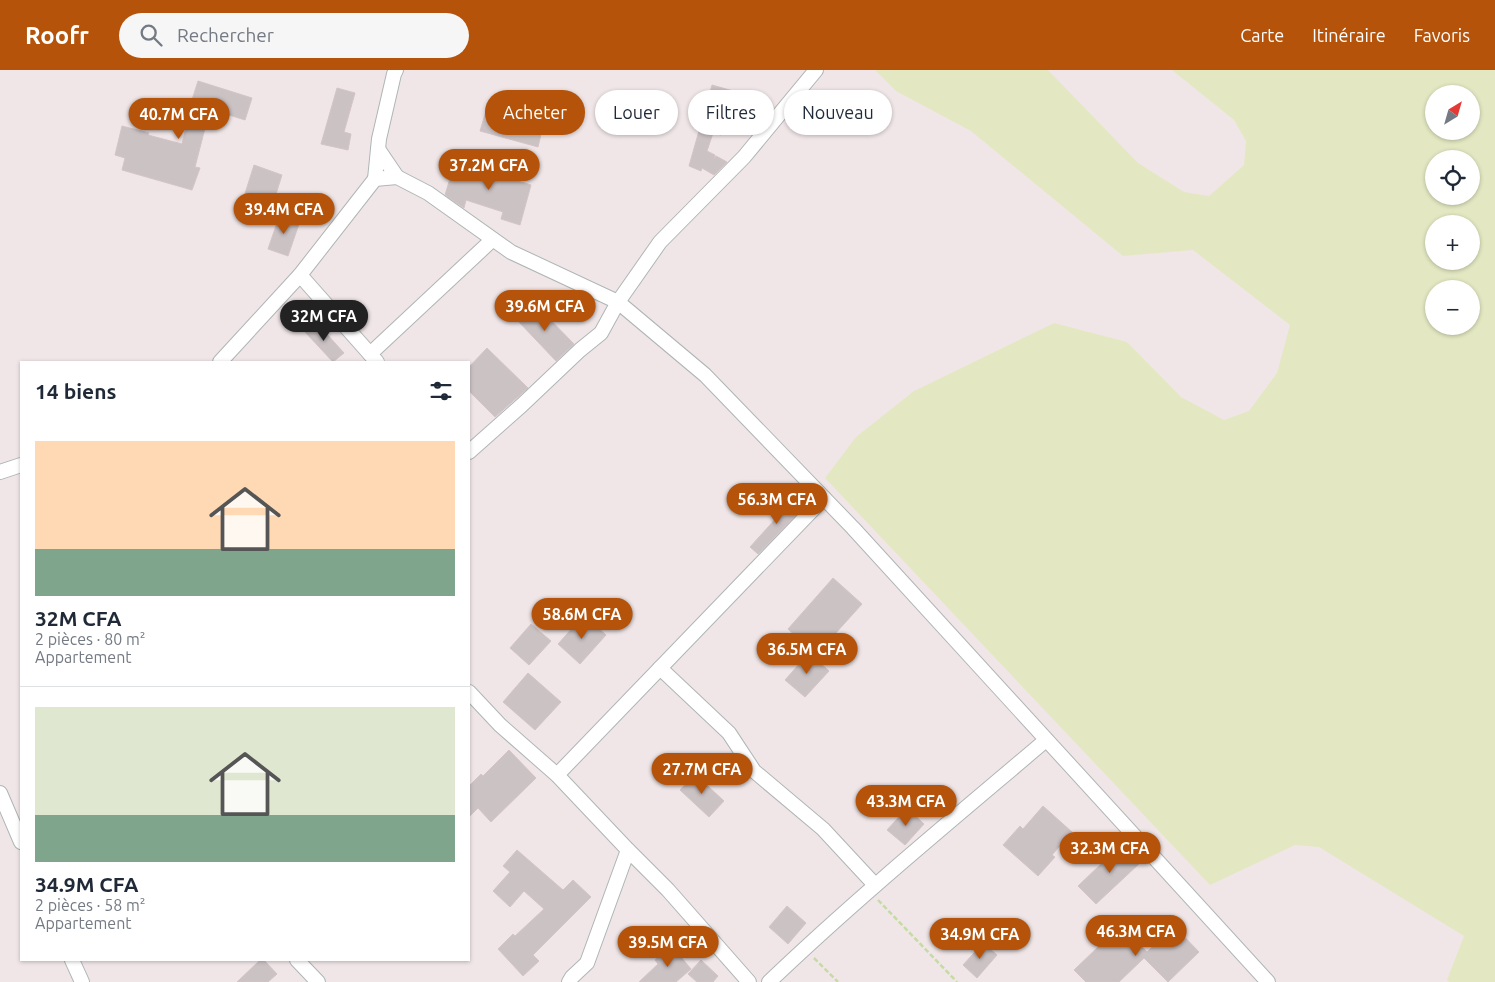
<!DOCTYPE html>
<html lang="fr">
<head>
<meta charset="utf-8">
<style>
  :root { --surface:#fff; --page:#f6f6f7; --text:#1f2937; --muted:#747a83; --line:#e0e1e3; --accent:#b45309 }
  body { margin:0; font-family:Ubuntu,sans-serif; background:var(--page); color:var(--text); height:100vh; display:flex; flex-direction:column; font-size:19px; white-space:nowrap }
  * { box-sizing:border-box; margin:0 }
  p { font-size:16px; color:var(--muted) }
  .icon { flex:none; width:28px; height:28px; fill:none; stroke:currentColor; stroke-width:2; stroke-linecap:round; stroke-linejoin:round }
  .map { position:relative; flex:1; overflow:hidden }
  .side { position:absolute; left:20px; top:291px; width:450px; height:600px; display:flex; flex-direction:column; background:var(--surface); border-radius:0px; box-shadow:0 1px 4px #0004 }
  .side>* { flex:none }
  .banner { position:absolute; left:485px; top:20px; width:475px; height:45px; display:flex; gap:10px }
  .needle { width:32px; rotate:37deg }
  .controls { position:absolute; left:1425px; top:15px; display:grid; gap:10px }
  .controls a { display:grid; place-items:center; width:55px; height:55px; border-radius:50%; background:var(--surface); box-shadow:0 1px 4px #0004; font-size:25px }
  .price { position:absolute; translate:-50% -42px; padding:0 11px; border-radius:18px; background:var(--accent); color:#fff; font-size:16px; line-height:32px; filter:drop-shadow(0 1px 2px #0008) }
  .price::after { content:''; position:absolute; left:50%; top:30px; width:15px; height:11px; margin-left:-8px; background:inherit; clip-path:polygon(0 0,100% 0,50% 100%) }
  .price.on { background:#222; color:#fff }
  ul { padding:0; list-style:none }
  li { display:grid; align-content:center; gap:10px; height:265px; padding:0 15px }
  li+li { border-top:1px solid var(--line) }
  li span { display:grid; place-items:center; height:155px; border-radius:0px; color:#555 }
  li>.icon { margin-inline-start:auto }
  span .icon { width:90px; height:90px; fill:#fffc; stroke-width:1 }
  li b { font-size:21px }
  h2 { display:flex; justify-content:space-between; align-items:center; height:60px; padding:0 15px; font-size:21px }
  .chip { padding:0 18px; border-radius:22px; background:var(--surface); box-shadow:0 1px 4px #0004; font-size:18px; line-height:45px }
  .chip.on { background:var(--accent); color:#fff }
  header { display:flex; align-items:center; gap:30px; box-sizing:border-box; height:70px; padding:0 25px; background:var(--accent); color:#fff }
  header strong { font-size:24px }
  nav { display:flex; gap:28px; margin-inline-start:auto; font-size:18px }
  .search { width:350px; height:45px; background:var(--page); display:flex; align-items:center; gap:12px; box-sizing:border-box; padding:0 18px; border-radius:28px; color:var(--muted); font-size:19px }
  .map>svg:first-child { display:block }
  .green { fill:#e3e8c2; fill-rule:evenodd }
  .building { fill:#cbc2c4; stroke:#d5c4c7 }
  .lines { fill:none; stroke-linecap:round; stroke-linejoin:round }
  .minor-casing { stroke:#aeb6b5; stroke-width:16 }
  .path { stroke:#c5dba4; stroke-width:2.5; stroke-dasharray:5 2.5; stroke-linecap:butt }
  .minor { stroke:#fff; stroke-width:14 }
</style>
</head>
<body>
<header>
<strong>Roofr</strong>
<div class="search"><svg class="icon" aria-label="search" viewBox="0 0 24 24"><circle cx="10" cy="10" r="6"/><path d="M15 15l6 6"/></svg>Rechercher</div>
<nav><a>Carte</a><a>Itinéraire</a><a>Favoris</a></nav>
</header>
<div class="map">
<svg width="1495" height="912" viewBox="0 0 1495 912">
  <rect width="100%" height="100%" fill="#f0e6e7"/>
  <path class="green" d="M875,0H1048L1138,93L1184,122L1209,126L1244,95L1246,71L1234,50L1172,0H1495V912H1449L1447,910L1464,866L1319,777L1295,775L1210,815L825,408L856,367L914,321L1054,253L1127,272L1181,327L1224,350L1249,341L1277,303L1290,255L1193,180L1123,186L971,61L896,21ZM1434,24H1471V61H1434ZM1434,89H1471V126H1434ZM1434,154H1471V191H1434ZM1434,219H1471V256H1434Z"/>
  <g class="building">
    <polygon points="198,11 252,28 245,50 210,39 195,97 200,98 192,120 122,100 125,88 115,85 122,56 149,63 148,65 182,74 192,33 191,33"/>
    <polygon points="712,15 733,21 721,65 713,63 707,81 715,85 714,89 716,86 727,92 714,105 702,98 701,101 689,96"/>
    <polygon points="337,18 355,23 344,62 351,64 348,80 321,74"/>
    <polygon points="761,33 771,41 758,56 749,48"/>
    <polygon points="486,41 543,56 538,77 480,61"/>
    <polygon points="455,92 483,100 484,97 512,107 511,109 531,115 520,155 501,149 503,142 466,130 464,138 445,125"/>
    <polygon points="254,95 282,105 270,143 242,133"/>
    <polygon points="280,144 300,151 288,186 268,179"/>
    <polygon points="534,233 574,274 556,291 517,250"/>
    <polygon points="316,252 344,283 333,292 305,262"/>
    <polygon points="487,278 528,318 495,347 469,321 469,297"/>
    <polygon points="788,428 801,440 758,484 750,477 778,446 774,443"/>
    <polygon points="833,508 862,534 816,585 788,559"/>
    <polygon points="584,545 606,565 580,594 558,574"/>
    <polygon points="531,554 551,571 529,595 510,578"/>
    <polygon points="809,583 829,601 805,627 785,610"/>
    <polygon points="528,603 561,632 535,660 503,632"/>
    <polygon points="509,680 536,708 491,752 478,738 469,747 469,716 481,704 483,706"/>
    <polygon points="695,704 724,731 709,747 680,720"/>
    <polygon points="1043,736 1072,762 1052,785 1055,787 1038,806 1003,775 1020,756 1023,759"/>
    <polygon points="907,738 924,754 905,775 887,760"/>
    <polygon points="1123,773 1141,792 1096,834 1078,816"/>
    <polygon points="517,780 563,820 573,810 591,827 533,885 539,891 523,906 498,879 513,864 515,866 544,839 524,821 510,837 493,821 510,802 503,796"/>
    <polygon points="787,836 806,853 788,874 769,857"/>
    <polygon points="1121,855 1147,882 1174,856 1199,882 1168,912 1144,888 1119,912 1086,912 1074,900"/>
    <polygon points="983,873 997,885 977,908 963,895"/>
    <polygon points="671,875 691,899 676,912 639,912 658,894 655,890"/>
    <polygon points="260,890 264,890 277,904 268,912 237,912"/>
    <polygon points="701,890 718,906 713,912 697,912 688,904"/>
  </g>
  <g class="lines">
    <defs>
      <g id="minor">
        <polyline points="378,79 397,107"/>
        <polyline points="375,109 379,69 394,4 396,0"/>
        <polyline points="300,205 377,292"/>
        <polyline points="370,284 492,170"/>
        <polyline points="220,292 300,205 375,109 397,107 428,123 511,182 618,232 705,305 853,458 1268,912"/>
        <polyline points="469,382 522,335 580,280 601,263 618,232 660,172 744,87 816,0"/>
        <polyline points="0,402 21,395"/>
        <polyline points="660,598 729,663 754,701 823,759 875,815"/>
        <polyline points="469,622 500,655 557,705 628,780 587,893 572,907 569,912"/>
        <polyline points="557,705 824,428"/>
        <polyline points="0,723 21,772"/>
        <polyline points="628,780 668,820 749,912"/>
        <polyline points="72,890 82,912"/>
        <polyline points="297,890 318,912"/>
        <path d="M769,912C858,827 953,749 1046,670"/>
      </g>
    </defs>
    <use href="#minor" class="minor-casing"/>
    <g class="path">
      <polyline points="878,830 957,912"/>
      <polyline points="814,888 838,912"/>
    </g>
    <use href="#minor" class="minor"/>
  </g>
</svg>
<div class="controls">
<a><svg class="needle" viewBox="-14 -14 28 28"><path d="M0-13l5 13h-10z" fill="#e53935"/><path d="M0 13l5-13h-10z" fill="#747a83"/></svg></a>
<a><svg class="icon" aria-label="locate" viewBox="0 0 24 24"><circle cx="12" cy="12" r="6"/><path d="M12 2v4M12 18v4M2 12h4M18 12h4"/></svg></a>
<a>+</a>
<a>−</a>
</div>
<b class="price" style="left:179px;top:70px">40.7M CFA</b>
<b class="price" style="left:489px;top:121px">37.2M CFA</b>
<b class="price" style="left:284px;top:165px">39.4M CFA</b>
<b class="price" style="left:545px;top:262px">39.6M CFA</b>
<b class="price on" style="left:324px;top:272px">32M CFA</b>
<b class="price" style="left:777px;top:455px">56.3M CFA</b>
<b class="price" style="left:582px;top:570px">58.6M CFA</b>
<b class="price" style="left:807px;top:605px">36.5M CFA</b>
<b class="price" style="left:702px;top:725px">27.7M CFA</b>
<b class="price" style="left:906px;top:757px">43.3M CFA</b>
<b class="price" style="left:1110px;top:804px">32.3M CFA</b>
<b class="price" style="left:1136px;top:887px">46.3M CFA</b>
<b class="price" style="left:980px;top:890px">34.9M CFA</b>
<b class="price" style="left:668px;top:898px">39.5M CFA</b>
<div class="banner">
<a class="chip on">Acheter</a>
<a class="chip">Louer</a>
<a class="chip">Filtres</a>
<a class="chip">Nouveau</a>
</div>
<section class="side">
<h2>14 biens<svg class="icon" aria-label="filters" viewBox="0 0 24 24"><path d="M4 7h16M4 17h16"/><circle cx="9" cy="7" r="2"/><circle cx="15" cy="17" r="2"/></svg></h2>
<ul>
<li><span style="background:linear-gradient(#ffd9b3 70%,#7fa58c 0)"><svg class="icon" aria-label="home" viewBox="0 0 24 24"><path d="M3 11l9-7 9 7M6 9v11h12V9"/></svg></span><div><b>32M CFA</b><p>2 pièces · 80 m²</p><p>Appartement</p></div></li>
<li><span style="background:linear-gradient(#dfe7d0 70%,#7fa58c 0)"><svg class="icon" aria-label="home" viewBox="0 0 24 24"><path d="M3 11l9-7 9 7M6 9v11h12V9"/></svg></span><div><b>34.9M CFA</b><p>2 pièces · 58 m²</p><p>Appartement</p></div></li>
</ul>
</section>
</div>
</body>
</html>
